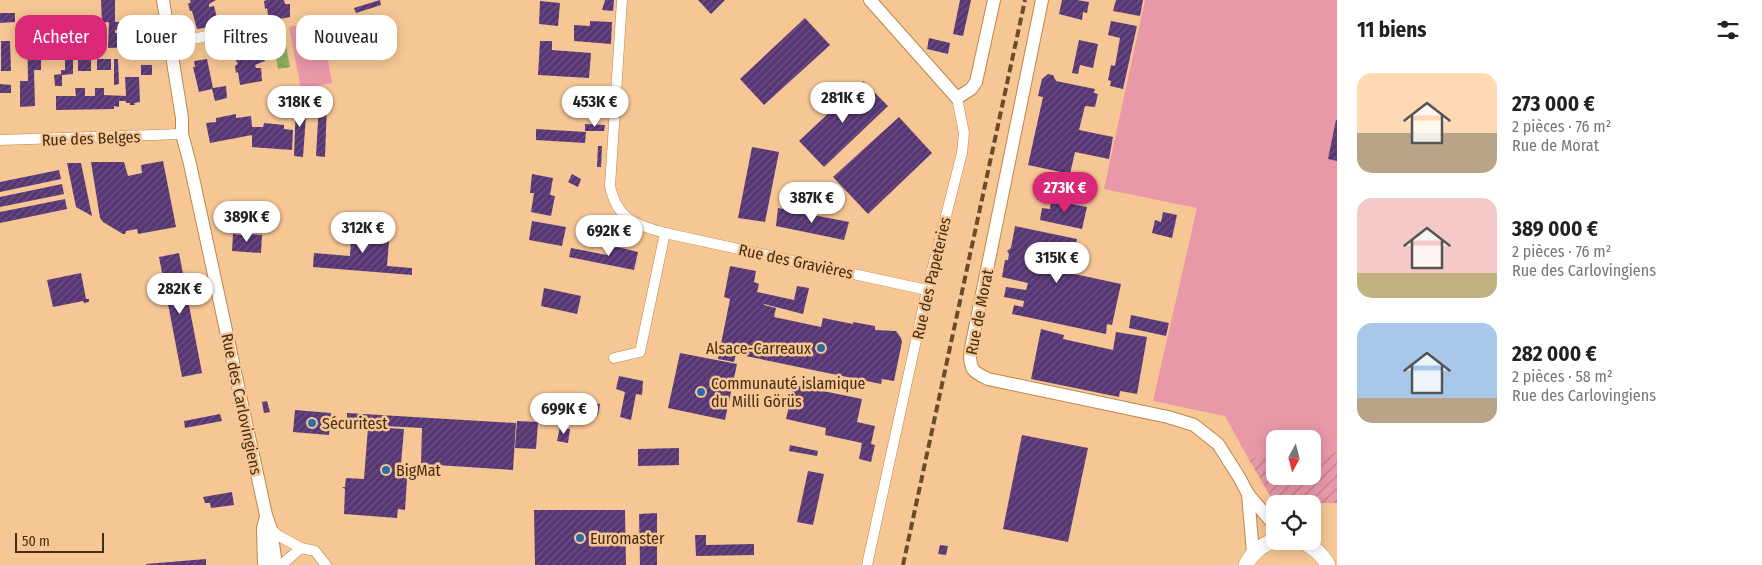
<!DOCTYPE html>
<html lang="fr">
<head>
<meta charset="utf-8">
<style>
  :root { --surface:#fff; --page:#f6f6f6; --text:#222; --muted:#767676; --accent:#db2777 }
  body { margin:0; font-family:"Fira Sans Condensed",sans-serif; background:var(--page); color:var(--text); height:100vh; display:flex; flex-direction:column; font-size:19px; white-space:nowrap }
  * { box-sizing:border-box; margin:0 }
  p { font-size:16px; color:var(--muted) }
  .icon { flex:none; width:28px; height:28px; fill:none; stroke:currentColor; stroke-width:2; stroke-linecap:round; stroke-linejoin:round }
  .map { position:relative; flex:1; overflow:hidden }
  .side { display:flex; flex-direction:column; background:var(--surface); width:425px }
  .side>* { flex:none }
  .guide { position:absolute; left:15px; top:15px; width:475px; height:45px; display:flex; gap:10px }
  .needle { width:32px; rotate:187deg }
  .buttons { position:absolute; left:1266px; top:430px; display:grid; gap:10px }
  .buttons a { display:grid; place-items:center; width:55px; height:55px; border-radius:10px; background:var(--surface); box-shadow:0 2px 12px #0003; font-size:25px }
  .scale { position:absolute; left:15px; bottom:12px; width:89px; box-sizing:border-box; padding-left:5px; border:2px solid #442d12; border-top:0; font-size:14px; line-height:18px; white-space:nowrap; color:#442d12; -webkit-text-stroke:4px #f6c694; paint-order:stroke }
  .price { position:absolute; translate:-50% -42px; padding:0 11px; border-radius:18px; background:#fff; color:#222; font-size:16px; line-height:32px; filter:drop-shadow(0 1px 2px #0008) }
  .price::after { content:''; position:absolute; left:50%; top:30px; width:15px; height:11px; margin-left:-8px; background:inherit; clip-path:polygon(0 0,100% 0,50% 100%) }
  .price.active { background:var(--accent); color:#fff }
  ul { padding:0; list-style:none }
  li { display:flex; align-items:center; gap:15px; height:125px; padding:0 20px }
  li span { display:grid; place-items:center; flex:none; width:140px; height:100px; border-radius:15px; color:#555 }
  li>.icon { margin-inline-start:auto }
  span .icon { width:60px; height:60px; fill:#fffc; stroke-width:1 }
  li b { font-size:21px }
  h2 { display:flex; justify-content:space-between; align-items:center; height:60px; padding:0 20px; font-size:21px }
  .tag { padding:0 18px; border-radius:15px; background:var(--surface); box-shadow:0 2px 12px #0003; font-size:18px; line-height:45px }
  .tag.active { background:var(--accent); color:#fff }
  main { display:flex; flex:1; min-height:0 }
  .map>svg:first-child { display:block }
  .grass { fill:#e998a8 }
  .garden { fill:url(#garden-furrows) }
  .water { fill:url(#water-ripples) }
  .building { fill:url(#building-hatch) }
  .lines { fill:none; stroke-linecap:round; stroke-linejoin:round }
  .minor-casing { stroke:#bf8646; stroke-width:11 }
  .tertiary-casing { stroke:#bf8646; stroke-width:14 }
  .primary-casing { stroke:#bf8646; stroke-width:16 }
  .minor { stroke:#fff; stroke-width:10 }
  .tertiary { stroke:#fff; stroke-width:12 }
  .primary { stroke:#fff; stroke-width:15 }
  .rail { stroke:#684c2c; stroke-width:4; stroke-dasharray:8 4; stroke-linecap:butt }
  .poi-dot { fill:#2c6da3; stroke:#f6c694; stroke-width:2 }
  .labels { text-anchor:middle; stroke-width:5; stroke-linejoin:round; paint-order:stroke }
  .street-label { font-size:16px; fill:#442d12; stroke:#f6c694 }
  .poi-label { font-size:16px; fill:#442d12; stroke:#f6c694; text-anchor:start }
</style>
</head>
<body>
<main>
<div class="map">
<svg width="1337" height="565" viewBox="0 0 1337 565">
  <defs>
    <pattern id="garden-furrows" width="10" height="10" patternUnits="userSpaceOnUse" patternTransform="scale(1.25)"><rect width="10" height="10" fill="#e998a8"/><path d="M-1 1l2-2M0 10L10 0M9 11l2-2" fill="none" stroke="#be7c87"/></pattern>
    <pattern id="water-ripples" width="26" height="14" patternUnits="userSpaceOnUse" patternTransform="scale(1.25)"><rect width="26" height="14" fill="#8faf60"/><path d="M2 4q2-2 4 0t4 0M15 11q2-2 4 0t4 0" fill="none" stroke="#768f4e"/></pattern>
    <pattern id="building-hatch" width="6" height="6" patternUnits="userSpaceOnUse" patternTransform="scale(1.25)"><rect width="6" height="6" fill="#573674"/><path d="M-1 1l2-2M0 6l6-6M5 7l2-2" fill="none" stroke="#6d5282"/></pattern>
  </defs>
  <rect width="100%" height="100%" fill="#f6c694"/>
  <g class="grass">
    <polygon points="1145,0 1337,0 1337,452 1313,454 1312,439 1275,439 1275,456 1248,458 1225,416 1153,401 1197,208 1104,189"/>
    <polygon points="321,21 332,83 301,89 289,27"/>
  </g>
  <polygon class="garden" points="1337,452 1337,503 1275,504 1248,458 1275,456 1275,476 1312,476 1313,454"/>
  <polygon class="water" points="286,45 290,67 278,69 274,47"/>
  <g class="building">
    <polygon points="101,0 115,0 115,22 120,22 120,30 115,30 115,33 133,33 133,47 108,48 109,22 102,23"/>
    <polygon points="190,0 216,0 209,4 209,7 214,6 217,18 215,19 216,26 197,29 192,11 190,11 188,4 191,2"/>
    <polygon points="267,0 284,0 285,4 290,4 290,17 269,21 267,8 265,9 264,1"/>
    <polygon points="380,0 381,5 356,13 354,8"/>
    <polygon points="605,0 614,0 613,11 602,10"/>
    <polygon points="698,0 725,0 711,14"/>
    <polygon points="960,0 971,0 963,36 953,34"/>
    <polygon points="1062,0 1077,0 1089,2 1087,13 1083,12 1082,20 1059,14"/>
    <polygon points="1116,0 1143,0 1140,16 1113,11"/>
    <polygon points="540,1 560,3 558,26 539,24"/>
    <polygon points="0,13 15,13 15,22 0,23"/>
    <polygon points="69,15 77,15 77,37 41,37 41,70 34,70 35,106 20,107 20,81 28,81 27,24 69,23"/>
    <polygon points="805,18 830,45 764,105 740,79"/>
    <polygon points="590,21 612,22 611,44 574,41 574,25 590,26"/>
    <polygon points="1111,21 1137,26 1123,89 1110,86 1111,81 1108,80 1111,65 1115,66 1120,38 1108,35"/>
    <polygon points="253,33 254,40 256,40 256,43 251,45 252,48 257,45 260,56 262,55 265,61 255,65 256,68 261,68 262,81 240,85 238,72 236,73 235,66 238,64 233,56 231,36"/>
    <polygon points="280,34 281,39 273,40 273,35"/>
    <polygon points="929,38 950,43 948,54 927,49"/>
    <polygon points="1079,40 1098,44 1093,68 1080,65 1078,74 1072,73"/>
    <polygon points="1,41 10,41 11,71 1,71"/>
    <polygon points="540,41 552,41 552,50 591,53 589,78 538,75"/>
    <polygon points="65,59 73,59 73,74 62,75 62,86 55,86 54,75 61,74 61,70 65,70"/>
    <rect x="78" y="59" width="13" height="12"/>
    <rect x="97" y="59" width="14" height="11"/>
    <polygon points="114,59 118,59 119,84 114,85"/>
    <polygon points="207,59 213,88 226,86 227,98 215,101 212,89 199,92 193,67 195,67 194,61"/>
    <rect x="141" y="65" width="11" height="10"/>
    <polygon points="1048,74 1053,75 1056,81 1095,89 1094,93 1098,94 1095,107 1085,106 1079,130 1113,137 1109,159 1075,152 1070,174 1028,165 1043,97 1038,96 1042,79"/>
    <polygon points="125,77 139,77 140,102 134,103 135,105 130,105 130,103 126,103 126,101 119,101 119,107 114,106 114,109 56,110 56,96 76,96 75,88 85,88 85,96 95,96 95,88 104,88 104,95 126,96"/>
    <polygon points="863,81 888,106 824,167 799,141"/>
    <polygon points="0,84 11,85 11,93 0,93"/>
    <polygon points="296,102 307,102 303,157 294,156"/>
    <polygon points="319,103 327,103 325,157 316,156"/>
    <polygon points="236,114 236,118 251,116 252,127 263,127 264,123 284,125 284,129 293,130 292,150 252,147 252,135 210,143 206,123 216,122 216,118"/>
    <polygon points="899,117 932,153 868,214 833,177"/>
    <polygon points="1336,120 1337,120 1337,161 1328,159"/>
    <polygon points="585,124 605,125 604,131 585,131"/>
    <polygon points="536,129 586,132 585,143 536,140"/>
    <polygon points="598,146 602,146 601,167 597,167"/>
    <polygon points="752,147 779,152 765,222 738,218"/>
    <polygon points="163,161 176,227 138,234 137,229 126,231 125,234 123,234 103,222 100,218 91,162 124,162 128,176 142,173 141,165"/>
    <polygon points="67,163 81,163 92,216 76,207"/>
    <polygon points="59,170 61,179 0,192 0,182"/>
    <polygon points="532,174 553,178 550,195 555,196 551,216 531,212 534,193 530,193"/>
    <polygon points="572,174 581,179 578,187 568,182"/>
    <polygon points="62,184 64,194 0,207 0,197"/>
    <polygon points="65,199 67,209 0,223 0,212"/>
    <polygon points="1051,200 1087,207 1082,229 1040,220 1042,208 1050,209"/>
    <polygon points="778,208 849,222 844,240 776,226"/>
    <polygon points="1163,212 1177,215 1172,238 1152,233 1155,220 1161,222"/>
    <polygon points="532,221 566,227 562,246 529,240"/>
    <polygon points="1015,226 1077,239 1071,267 1029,258 1030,261 1028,264 1121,284 1112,325 1107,324 1106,334 1012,314 1014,305 1023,307 1024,301 1004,297 1006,287 1026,290 1028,283 1002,277 1005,260 1008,260 1009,254 1007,251 1011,248"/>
    <polygon points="352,227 390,229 387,266 412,268 412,275 313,267 314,253 350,256"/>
    <polygon points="233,234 249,236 249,234 262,235 261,253 232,251"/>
    <polygon points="609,245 638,252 634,270 569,257 571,248 607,255"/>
    <polygon points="179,253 202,373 182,377 159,257"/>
    <polygon points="730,266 756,271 754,282 759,284 757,292 794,300 797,286 809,288 803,314 764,304 764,305 776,308 774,317 821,327 823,318 853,324 853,322 875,326 875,330 896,331 901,338 902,342 894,381 882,379 881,384 736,354 734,362 718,359 730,299 724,297"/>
    <polygon points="81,273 86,299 89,299 89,302 84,303 83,301 53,307 47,280"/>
    <polygon points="544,288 581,296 577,314 541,306"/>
    <polygon points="1131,315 1169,323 1166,336 1129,328"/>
    <polygon points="1041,329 1064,335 1063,339 1113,350 1116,332 1147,337 1137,394 1120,391 1119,397 1031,379"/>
    <polygon points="680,353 737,364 725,420 668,408"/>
    <polygon points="619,376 643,381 642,395 636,394 631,420 620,417 625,392 616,389"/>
    <polygon points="794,385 862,399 857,422 875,426 871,444 875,445 871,462 859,459 862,443 825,435 826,428 786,419"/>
    <polygon points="267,401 270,412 264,413 262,402"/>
    <polygon points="584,401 600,404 598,415 582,412"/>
    <polygon points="295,410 331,413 329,435 293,432"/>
    <polygon points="347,413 516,423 513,470 421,464 422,428 347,424"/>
    <polygon points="220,414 222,421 185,428 184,421"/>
    <polygon points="517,421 538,422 536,449 515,448"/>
    <polygon points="368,427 404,429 401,464 408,464 405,510 398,509 397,518 344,514 345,489 342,487 345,487 346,478 364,479"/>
    <polygon points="560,427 570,429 568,443 557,441"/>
    <polygon points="1022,435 1088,448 1068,542 1003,529"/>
    <polygon points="790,445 818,451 817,456 789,451"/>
    <polygon points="679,448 679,465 638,466 638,449"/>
    <polygon points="808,471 824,474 813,525 797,522"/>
    <polygon points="232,492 234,505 211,508 210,503 205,503 203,497"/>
    <polygon points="534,510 625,510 626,565 535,565"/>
    <polygon points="657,513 657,565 640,565 639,514"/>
    <polygon points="695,535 706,535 706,545 754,544 754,555 696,556"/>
    <polygon points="940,545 948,546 946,555 938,554"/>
    <polygon points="206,559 206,565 146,565 146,564"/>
  </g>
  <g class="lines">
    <defs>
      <g id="minor">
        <path d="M622,0L610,186C617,220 635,224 665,233L927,290"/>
        <polyline points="170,44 239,29 242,23"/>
        <polyline points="0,140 182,134"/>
        <polyline points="614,358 640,352 665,233"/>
        <polyline points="271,529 279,536 301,548 315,551 326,565"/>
        <polyline points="281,565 301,548"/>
        <polyline points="867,565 927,290 962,153 964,133 957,98"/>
      </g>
      <g id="tertiary">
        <polyline points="163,0 182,118 182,134 190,164 266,515 271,529 276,565"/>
        <polyline points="870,0 957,98 971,89 976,82 994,0"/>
        <path d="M1042,0L970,353C970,370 973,372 988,379L1168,417L1194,425L1218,444L1239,477L1248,494L1275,526"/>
        <polyline points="1248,494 1253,553"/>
        <polyline points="264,565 263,528 265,520"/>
      </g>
      <g id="primary">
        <path d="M1301,541C1313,547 1321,553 1328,565"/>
        <path d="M1246,565C1252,552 1262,545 1275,540"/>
      </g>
    </defs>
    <use href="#minor" class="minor-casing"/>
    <use href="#tertiary" class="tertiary-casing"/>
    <use href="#primary" class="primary-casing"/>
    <use href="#minor" class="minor"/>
    <use href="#tertiary" class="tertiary"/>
    <use href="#primary" class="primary"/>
    <polyline class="rail" points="903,565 1025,0"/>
  </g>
  <g class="poi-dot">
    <circle cx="821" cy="348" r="5"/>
    <circle cx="701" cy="392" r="5"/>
    <circle cx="312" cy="423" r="5"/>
    <circle cx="386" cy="470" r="5"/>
    <circle cx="580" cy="538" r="5"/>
  </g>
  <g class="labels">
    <g class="street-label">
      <text transform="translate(91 138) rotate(-2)" y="6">Rue des Belges</text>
      <text transform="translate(796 261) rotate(12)" y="6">Rue des Gravières</text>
      <text transform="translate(931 278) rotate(-77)" y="6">Rue des Papeteries</text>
      <text transform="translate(979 312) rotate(-79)" y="6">Rue de Morat</text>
      <text transform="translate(242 404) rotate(78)" y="6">Rue des Carlovingiens</text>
    </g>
    <g class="poi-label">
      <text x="811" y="354" text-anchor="end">Alsace-Carreaux</text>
      <text x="711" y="389">Communauté islamique<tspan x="711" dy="18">du Milli Görüs</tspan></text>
      <text x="322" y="429">Sécuritest</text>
      <text x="396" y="476">BigMat</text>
      <text x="590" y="544">Euromaster</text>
    </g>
  </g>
</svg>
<div class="buttons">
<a><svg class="needle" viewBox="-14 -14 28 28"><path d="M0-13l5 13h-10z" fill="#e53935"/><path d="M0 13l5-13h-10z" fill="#767676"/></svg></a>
<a><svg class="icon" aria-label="locate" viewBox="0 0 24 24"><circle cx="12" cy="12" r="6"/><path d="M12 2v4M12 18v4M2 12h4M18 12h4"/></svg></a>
</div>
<div class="scale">50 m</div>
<b class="price" style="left:843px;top:124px">281K €</b>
<b class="price" style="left:300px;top:128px">318K €</b>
<b class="price" style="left:595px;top:128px">453K €</b>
<b class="price active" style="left:1065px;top:214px">273K €</b>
<b class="price" style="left:812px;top:224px">387K €</b>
<b class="price" style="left:247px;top:243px">389K €</b>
<b class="price" style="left:363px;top:254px">312K €</b>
<b class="price" style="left:609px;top:257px">692K €</b>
<b class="price" style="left:1057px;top:284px">315K €</b>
<b class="price" style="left:180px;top:315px">282K €</b>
<b class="price" style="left:564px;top:435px">699K €</b>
<div class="guide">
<a class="tag active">Acheter</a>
<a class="tag">Louer</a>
<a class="tag">Filtres</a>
<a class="tag">Nouveau</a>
</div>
</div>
<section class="side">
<h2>11 biens<svg class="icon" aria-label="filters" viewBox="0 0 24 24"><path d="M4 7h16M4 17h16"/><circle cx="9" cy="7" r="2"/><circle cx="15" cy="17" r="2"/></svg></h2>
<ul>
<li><span style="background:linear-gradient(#ffd9b3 60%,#b9a48a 0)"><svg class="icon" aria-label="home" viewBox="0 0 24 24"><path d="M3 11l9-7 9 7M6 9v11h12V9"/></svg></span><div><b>273 000 €</b><p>2 pièces · 76 m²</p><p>Rue de Morat</p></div></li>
<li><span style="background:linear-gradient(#f6c9c9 75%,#c2b280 0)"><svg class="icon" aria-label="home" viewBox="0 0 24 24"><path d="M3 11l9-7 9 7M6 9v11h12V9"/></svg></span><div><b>389 000 €</b><p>2 pièces · 76 m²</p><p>Rue des Carlovingiens</p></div></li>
<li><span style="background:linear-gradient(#a9c7e8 75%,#b9a48a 0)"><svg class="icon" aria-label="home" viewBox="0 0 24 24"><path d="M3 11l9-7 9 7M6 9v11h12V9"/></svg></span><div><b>282 000 €</b><p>2 pièces · 58 m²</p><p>Rue des Carlovingiens</p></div></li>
</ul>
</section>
</main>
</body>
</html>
